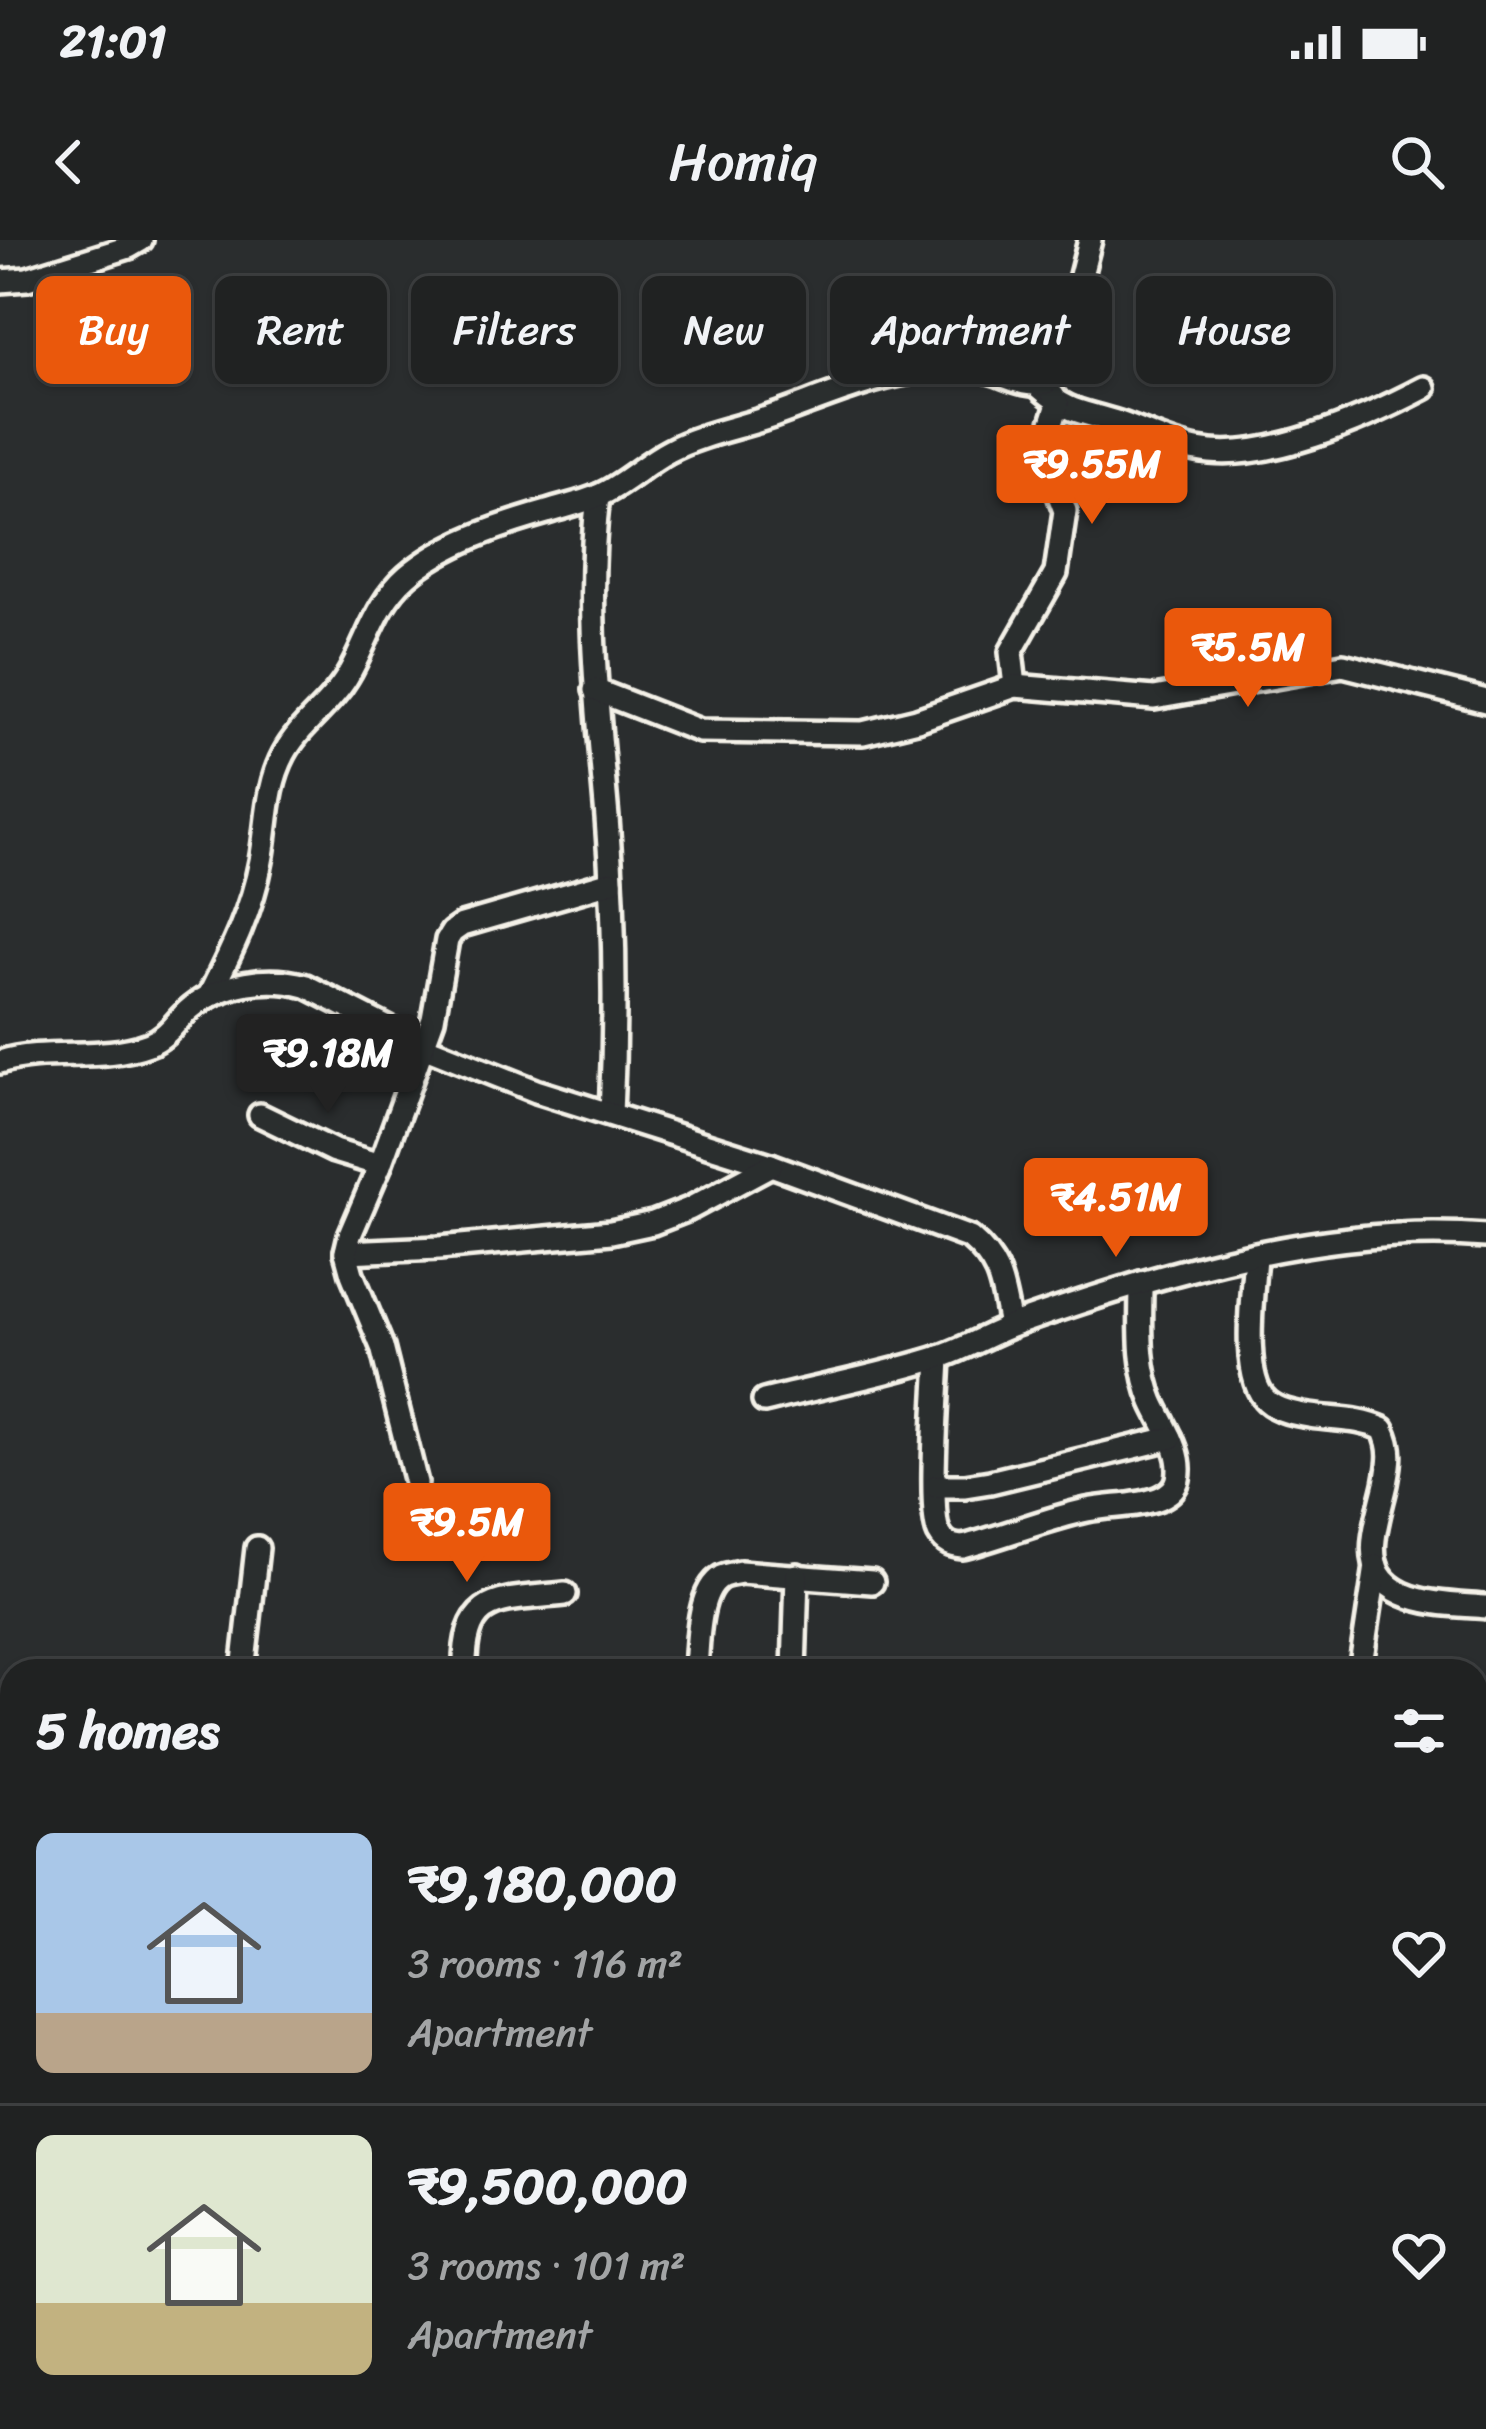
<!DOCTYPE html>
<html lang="en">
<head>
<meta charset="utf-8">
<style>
  :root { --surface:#202222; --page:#2d2f2f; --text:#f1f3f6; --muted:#a2a4a5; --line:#3d3f40; --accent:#ea580c }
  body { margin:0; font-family:Sriracha,sans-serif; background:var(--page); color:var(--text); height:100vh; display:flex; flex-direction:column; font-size:45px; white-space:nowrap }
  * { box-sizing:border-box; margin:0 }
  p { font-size:39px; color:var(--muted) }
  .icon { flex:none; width:66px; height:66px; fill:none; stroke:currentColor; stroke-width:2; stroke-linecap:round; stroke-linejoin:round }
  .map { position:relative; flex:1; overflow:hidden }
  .details { position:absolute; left:0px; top:1419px; width:1488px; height:771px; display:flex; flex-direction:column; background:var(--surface); border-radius:36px 36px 0 0; box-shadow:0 3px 9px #0004,0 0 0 3px var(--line) }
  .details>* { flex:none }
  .hud { position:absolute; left:36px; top:36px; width:1416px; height:108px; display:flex; gap:24px }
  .price { position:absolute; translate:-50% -102px; padding:0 27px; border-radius:12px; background:var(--accent); color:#fff; font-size:39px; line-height:78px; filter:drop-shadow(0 3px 6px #0008) }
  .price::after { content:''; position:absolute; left:50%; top:72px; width:36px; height:27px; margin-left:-18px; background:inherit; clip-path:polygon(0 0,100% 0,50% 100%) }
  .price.active { background:#222; color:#fff }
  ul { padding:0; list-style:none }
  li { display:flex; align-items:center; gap:36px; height:300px; padding:0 36px }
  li+li { border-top:3px solid var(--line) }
  li span { display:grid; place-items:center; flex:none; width:336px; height:240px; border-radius:18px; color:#555 }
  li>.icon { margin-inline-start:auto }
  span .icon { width:144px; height:144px; fill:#fffc; stroke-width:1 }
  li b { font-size:51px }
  h2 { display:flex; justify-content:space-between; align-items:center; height:144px; padding:0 36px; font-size:51px }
  .chip { padding:0 42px; border-radius:18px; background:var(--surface); box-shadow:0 3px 9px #0004,0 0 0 3px var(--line); font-size:42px; line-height:108px }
  .chip.active { background:var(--accent); color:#fff }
  .status { display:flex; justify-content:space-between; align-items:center; height:84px; padding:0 60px; background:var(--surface); direction:ltr }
  .status svg { height:33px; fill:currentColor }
  header { display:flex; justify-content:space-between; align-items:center; height:156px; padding:0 36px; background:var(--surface); font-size:54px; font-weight:600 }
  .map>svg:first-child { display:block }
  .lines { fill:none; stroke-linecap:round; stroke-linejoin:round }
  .street-casing { stroke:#f4f1e8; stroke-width:30 }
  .street { stroke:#2a2d2e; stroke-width:21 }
</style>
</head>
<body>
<div class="status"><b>21:01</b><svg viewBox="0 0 49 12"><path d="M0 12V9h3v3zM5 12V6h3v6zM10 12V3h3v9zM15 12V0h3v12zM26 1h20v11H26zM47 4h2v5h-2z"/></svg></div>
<header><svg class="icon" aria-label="back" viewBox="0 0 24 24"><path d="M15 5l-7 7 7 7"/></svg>Homiq<svg class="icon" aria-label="search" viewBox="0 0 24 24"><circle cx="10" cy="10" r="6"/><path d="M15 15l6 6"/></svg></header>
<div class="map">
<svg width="1486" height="2189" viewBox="0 0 1486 2189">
  <rect width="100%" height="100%" fill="#2a2d2e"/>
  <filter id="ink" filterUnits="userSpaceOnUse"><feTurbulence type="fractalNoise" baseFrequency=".00833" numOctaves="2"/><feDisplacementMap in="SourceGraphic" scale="24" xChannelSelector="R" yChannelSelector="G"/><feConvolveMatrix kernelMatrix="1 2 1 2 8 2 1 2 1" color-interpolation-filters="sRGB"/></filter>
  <g filter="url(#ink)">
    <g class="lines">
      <defs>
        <g id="street">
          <polyline points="0,41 27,39 129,7 141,0"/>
          <path d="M1037,145C1071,175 1079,170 1119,183C1145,192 1170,205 1197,210C1264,224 1365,179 1424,148"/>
          <path d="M598,256C585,364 598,471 607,578C615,677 616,776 611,874"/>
          <polyline points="1015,446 1011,412 1056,333 1065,271 1043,212 1058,164 1053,155"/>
          <polyline points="595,450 700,491 863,493 917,480 1015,446 1154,458 1343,425 1486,461"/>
          <path d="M209,756C231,712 252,670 261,621C268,585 266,548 284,514C300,484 330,466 347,437C368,402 375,364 407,336C444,304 501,285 547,272C565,266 583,263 600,255C625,244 644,224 669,211C701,194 738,188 773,176C819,160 863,140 912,132C935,128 961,126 985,130C1006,135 1024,148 1046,143L1057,130L1090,0"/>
          <path d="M0,822C48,807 101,822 149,804C168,797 176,780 191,768C223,742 268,736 306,746L423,806L536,851L771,925L970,998C1002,1025 1002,1046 1010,1086"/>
          <polyline points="260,875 334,911 380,925"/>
          <polyline points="346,1012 439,1008 611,992 653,983 689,969 771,925"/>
          <path d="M1255,1016C1253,1050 1240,1138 1267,1161C1278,1171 1296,1174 1310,1176C1336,1180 1359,1178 1383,1189C1393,1209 1390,1223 1386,1244C1382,1262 1376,1281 1374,1299C1366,1366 1440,1363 1486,1367"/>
          <path d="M939,1117C938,1148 928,1272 939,1293C945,1304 952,1306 963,1307C1005,1296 1045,1279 1087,1270C1111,1265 1137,1267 1160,1258C1169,1254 1176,1249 1178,1239C1184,1212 1163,1185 1153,1162C1137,1125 1141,1082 1141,1043"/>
          <path d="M764,1161C823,1146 885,1135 943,1116C969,1107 992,1092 1019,1083C1164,1032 1330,983 1486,996"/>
          <polyline points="416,1243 382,1107 352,1034 346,1012 350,995 380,925 433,779 447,700 452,692 462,685 611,642"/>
          <polyline points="935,1246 965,1246 990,1242 1171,1198"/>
          <polyline points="243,1431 257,1308"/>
          <path d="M465,1431C463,1352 501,1361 565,1354"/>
          <path d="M696,1431C698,1406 697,1351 721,1337C727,1334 734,1334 740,1332L872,1342"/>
          <polyline points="794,1431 797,1335"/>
          <polyline points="1360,1431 1376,1326"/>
          <polyline points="1476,1756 1486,1755"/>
          <polyline points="1476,1863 1486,1863"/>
          <polyline points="1476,1967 1486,1964"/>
          <polyline points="0,2099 12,1940"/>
          <polyline points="1476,2139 1486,2138"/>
          <polyline points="0,2169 12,2172"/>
          <polyline points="975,2189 983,2178"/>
        </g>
      </defs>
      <use href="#street" class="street-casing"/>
      <use href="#street" class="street"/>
    </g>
  </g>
</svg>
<b class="price" style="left:1092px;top:287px">₹9.55M</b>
<b class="price" style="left:1248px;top:470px">₹5.5M</b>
<b class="price active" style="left:328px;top:876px">₹9.18M</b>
<b class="price" style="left:1116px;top:1020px">₹4.51M</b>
<b class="price" style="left:467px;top:1345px">₹9.5M</b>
<div class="hud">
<a class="chip active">Buy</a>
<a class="chip">Rent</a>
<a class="chip">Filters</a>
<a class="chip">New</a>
<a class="chip">Apartment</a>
<a class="chip">House</a>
</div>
<section class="details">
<h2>5 homes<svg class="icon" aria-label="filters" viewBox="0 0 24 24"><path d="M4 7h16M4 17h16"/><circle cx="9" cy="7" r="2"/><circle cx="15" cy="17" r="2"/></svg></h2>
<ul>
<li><span style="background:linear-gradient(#a9c7e8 75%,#b9a48a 0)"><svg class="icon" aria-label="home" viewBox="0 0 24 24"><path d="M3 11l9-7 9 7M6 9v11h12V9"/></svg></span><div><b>₹9,180,000</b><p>3 rooms · 116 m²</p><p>Apartment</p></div><svg class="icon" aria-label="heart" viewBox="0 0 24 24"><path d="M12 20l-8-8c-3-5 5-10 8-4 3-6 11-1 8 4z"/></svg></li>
<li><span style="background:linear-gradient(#dfe7d0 70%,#c2b280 0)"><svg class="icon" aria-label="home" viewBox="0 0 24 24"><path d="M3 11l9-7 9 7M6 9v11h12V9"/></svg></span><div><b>₹9,500,000</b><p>3 rooms · 101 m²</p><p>Apartment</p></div><svg class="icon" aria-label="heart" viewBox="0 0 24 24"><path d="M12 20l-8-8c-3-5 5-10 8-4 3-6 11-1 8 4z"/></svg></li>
</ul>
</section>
</div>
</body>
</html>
